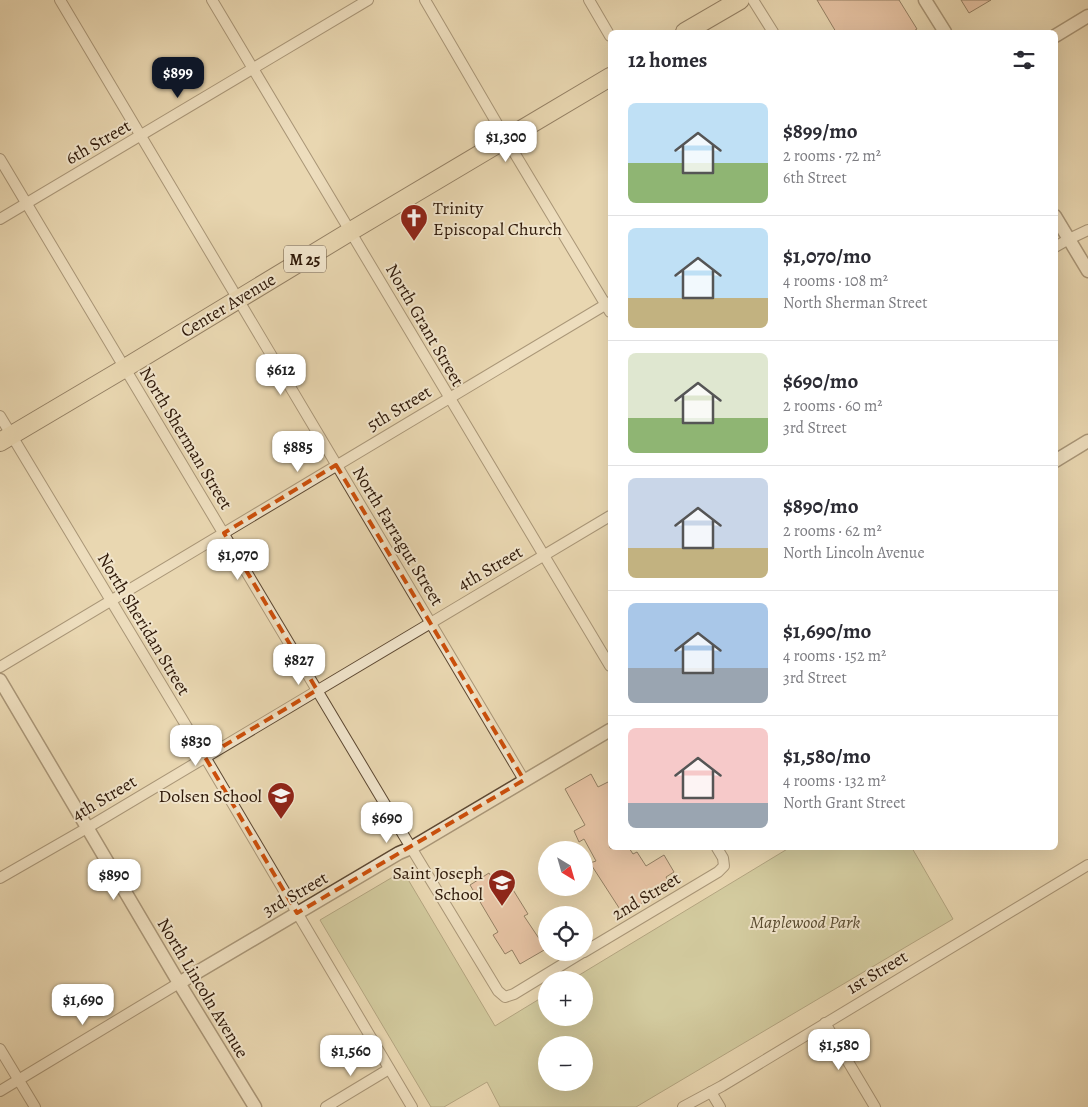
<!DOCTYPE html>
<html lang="en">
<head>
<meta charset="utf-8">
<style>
  :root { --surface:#fff; --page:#f2f2f3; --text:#2b2b33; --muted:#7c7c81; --line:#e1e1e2; --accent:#111827 }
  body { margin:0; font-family:Alegreya,serif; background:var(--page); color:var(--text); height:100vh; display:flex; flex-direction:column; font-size:19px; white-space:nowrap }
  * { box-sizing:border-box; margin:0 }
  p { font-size:16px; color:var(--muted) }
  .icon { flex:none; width:28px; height:28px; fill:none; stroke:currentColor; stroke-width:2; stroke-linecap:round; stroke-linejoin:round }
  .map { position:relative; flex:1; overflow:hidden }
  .side { position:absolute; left:608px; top:30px; width:450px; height:820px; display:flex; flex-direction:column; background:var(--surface); border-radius:8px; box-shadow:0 5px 20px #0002 }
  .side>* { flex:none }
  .needle { width:32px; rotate:143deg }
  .buttons { position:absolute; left:538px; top:841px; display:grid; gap:10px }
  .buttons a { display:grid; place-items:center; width:55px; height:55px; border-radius:50%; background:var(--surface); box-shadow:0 5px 20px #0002; font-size:25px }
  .price { position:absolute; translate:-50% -42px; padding:0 11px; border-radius:10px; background:#fff; color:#222; font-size:16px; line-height:32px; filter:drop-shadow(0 1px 2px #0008) }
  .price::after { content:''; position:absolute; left:50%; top:30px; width:15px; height:11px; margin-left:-8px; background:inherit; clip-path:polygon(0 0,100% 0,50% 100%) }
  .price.active { background:var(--accent); color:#fff }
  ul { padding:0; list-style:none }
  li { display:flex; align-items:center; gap:15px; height:125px; padding:0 20px }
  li+li { border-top:1px solid var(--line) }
  li span { display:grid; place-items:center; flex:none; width:140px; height:100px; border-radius:8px; color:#555 }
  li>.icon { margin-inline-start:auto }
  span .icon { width:60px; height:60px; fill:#fffc; stroke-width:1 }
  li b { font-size:21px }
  h2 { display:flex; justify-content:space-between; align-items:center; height:60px; padding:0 20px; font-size:21px }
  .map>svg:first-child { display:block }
  .green { fill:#b9bd89; stroke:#746a48; fill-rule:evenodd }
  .building { fill:#e6af9a; stroke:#2e1808 }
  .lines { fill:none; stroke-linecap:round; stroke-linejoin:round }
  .minor-casing { stroke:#5d4832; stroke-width:12 }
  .tertiary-casing { stroke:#5d4832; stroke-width:15 }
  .trunk-casing { stroke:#2e1808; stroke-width:20 }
  .minor { stroke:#f1e5cc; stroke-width:10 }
  .tertiary { stroke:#f1e5cc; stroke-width:12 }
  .trunk { stroke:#e9d7b1; stroke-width:18 }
  .marked { fill:none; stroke:#cc4f0b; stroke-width:4; stroke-dasharray:10 6; stroke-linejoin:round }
  .labels { text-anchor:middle; stroke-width:4; stroke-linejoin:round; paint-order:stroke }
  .shield { fill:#f1e5cc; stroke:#685643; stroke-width:1 }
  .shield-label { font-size:16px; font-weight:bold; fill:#2e1808 }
  .street-label { font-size:18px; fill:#2e1808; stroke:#f1e5cc }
  .poi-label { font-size:18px; fill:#2e1808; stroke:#f1e5cc; text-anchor:end }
  .park-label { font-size:18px; font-style:italic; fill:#584a2f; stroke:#f1e5cc }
</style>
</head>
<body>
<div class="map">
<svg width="1088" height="1107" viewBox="0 0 1088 1107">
  <rect width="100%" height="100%" fill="#e9d7b1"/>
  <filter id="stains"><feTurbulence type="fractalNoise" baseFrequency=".004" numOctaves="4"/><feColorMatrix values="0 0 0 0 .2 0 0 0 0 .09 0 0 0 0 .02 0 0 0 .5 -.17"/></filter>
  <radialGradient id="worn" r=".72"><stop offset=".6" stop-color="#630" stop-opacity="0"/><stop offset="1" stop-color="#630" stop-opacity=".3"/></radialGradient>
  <path class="green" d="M789,848H912L953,919L636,1107H500L487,1082L444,1107H431L320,920L403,871L495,1026L546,995V1018H584V980H571ZM546,1045H584V1082H546Z"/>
  <g class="building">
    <polygon points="817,0 899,0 917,29 912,32 836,32"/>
    <polygon points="961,0 991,0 969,13"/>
    <polygon points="591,774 598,787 610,781 610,848 629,848 633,854 637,852 646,866 664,855 674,872 666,877 671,886 623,914 590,863 596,861 584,839 579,842 574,831 585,825 565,789"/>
    <polygon points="502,872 528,914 524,916 546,949 520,964 512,950 505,954 493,935 498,932 470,885 489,873 492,878"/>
  </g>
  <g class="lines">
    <defs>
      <g id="minor">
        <polyline points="60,0 524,780"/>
        <polyline points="212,0 610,666"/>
        <polyline points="425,0 506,139 610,312"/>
        <polyline points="589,0 610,36"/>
        <polyline points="753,0 773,32"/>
        <polyline points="0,159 404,836 498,991 505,997 514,994 583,952"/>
        <polyline points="0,219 368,0"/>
        <polyline points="1055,247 1069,239 1088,230"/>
        <polyline points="0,416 205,757 412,1107"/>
        <polyline points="0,667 610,302"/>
        <polyline points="0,878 87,828 610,516"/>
        <polyline points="584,952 718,872 724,866 723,858 717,848"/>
        <polyline points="825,1023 875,1107"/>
        <polyline points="0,1049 35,1107"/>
        <polyline points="0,1091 179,983"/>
        <polyline points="711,1092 720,1107"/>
        <polyline points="326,1107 389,1069"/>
        <polyline points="683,1107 722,1086 1088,865"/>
      </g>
      <g id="tertiary">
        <polyline points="925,0 945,32"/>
        <polyline points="1055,36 1088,16"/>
        <polyline points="1055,216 1088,271"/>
        <polyline points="1055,461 1088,441"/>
        <polyline points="0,680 179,983 255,1107"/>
        <polyline points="179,983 399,853 411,848 610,730"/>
      </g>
      <g id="trunk">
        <polyline points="685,32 740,0"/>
        <polyline points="0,442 125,368 351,231 610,77"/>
      </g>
    </defs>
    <use href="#minor" class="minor-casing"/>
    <use href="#tertiary" class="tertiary-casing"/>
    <use href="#trunk" class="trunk-casing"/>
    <use href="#minor" class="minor"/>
    <use href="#tertiary" class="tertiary"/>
    <use href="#trunk" class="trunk"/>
  </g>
  <path d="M0 0H1088V1107H0ZM336,465L524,780L297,913L205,757L317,690L224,533Z" fill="#e9d7b1" fill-opacity=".55" fill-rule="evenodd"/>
  <path class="marked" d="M336,465L524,780L297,913L205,757L317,690L224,533Z"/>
  <defs>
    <symbol id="church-pin" viewBox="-11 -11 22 30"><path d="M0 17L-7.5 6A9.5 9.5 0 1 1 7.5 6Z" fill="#8f2418" stroke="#f1e5cc"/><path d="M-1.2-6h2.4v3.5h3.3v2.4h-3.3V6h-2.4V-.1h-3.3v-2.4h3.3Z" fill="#fff"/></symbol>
    <symbol id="school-pin" viewBox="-11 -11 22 30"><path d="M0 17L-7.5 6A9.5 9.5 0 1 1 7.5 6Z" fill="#8f2418" stroke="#f1e5cc"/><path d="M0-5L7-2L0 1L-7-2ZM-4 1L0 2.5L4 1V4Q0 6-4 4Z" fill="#fff"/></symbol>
  </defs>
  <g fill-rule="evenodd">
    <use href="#church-pin" x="398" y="202" width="32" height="43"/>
    <use href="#school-pin" x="265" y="780" width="32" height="43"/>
    <use href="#school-pin" x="486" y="867" width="32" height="43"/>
  </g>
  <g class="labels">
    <rect class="shield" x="284" y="245.5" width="42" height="27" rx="4"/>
    <g class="shield-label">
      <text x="305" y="265">M 25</text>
    </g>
    <g class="street-label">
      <text transform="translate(98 142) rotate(-30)" y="6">6th Street</text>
      <text transform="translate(228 305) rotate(-31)" y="6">Center Avenue</text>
      <text transform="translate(425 325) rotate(60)" y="6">North Grant Street</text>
      <text transform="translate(399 408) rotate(-31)" y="6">5th Street</text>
      <text transform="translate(186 438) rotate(59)" y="6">North Sherman Street</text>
      <text transform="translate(398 536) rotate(59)" y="6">North Farragut Street</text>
      <text transform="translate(490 568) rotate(-30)" y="6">4th Street</text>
      <text transform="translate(144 624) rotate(59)" y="6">North Sheridan Street</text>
      <text transform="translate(104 798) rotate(-31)" y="6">4th Street</text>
      <text transform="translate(295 894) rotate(-30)" y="6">3rd Street</text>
      <text transform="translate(646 896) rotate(-31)" y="6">2nd Street</text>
      <text transform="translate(877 972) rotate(-31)" y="6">1st Street</text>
      <text transform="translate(203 988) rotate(59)" y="6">North Lincoln Avenue</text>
    </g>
    <g class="poi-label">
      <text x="433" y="214" text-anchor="start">Trinity<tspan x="433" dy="21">Episcopal Church</tspan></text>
      <text x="262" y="802">Dolsen School</text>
      <text x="483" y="879">Saint Joseph<tspan x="483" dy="21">School</tspan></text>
    </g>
    <g class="park-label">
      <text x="805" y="928">Maplewood Park</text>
    </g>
  </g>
  <rect width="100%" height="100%" filter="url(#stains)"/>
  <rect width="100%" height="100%" fill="url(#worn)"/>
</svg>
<div class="buttons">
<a><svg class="needle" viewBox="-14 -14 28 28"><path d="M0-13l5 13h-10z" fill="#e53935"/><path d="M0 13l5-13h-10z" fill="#7c7c81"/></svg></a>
<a><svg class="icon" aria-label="locate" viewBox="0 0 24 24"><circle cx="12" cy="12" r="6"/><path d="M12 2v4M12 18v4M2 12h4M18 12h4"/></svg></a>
<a>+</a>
<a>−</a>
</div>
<b class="price active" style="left:178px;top:99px">$899</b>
<b class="price" style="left:506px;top:163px">$1,300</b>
<b class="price" style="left:281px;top:396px">$612</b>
<b class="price" style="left:298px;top:473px">$885</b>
<b class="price" style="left:238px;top:581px">$1,070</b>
<b class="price" style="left:299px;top:686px">$827</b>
<b class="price" style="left:196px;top:767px">$830</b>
<b class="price" style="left:387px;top:844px">$690</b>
<b class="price" style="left:114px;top:901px">$890</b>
<b class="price" style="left:83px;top:1026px">$1,690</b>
<b class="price" style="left:839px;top:1071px">$1,580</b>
<b class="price" style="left:351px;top:1077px">$1,560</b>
<section class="side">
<h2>12 homes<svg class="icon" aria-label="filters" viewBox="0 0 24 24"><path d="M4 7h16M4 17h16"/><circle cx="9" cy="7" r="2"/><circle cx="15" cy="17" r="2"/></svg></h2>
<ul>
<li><span style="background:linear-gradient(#bfe0f5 60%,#8fb573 0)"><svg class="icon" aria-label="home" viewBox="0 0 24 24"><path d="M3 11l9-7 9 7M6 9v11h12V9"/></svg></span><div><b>$899/mo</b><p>2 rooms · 72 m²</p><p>6th Street</p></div></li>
<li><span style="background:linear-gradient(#bfe0f5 70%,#c2b280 0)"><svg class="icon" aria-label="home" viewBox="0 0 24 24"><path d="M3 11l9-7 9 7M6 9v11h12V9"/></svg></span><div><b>$1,070/mo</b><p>4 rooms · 108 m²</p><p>North Sherman Street</p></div></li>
<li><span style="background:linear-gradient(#dfe7d0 65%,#8fb573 0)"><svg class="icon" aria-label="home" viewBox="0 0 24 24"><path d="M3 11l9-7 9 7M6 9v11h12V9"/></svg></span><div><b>$690/mo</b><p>2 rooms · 60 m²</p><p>3rd Street</p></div></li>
<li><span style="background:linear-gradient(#c9d6e8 70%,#c2b280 0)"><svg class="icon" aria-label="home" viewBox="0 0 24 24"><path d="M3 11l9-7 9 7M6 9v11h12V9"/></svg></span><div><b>$890/mo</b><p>2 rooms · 62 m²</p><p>North Lincoln Avenue</p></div></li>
<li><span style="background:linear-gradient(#a9c7e8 65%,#9aa5b1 0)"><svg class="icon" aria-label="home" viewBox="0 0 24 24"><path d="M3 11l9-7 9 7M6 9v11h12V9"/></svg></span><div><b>$1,690/mo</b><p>4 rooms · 152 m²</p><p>3rd Street</p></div></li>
<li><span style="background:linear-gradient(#f6c9c9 75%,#9aa5b1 0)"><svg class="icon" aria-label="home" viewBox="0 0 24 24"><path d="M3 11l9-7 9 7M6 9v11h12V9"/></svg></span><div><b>$1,580/mo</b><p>4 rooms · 132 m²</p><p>North Grant Street</p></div></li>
</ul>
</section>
</div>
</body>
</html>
